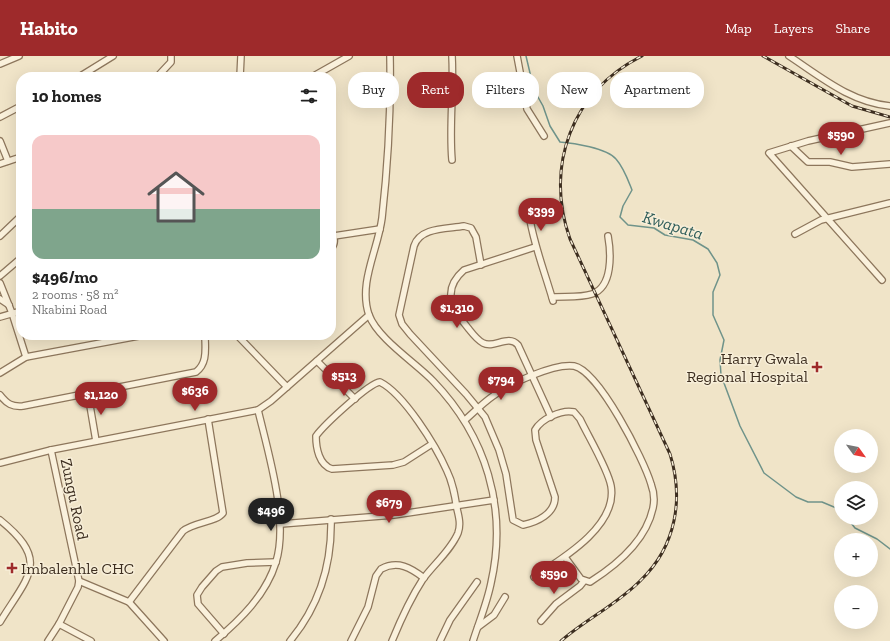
<!DOCTYPE html>
<html lang="en">
<head>
<meta charset="utf-8">
<style>
  :root { --surface:#fff; --page:#f6f6f6; --text:#222; --muted:#767676; --line:#e0e0e0; --accent:#9e2a2b }
  body { margin:0; font-family:"Zilla Slab",serif; background:var(--page); color:var(--text); height:100vh; display:flex; flex-direction:column; font-size:15px; white-space:nowrap }
  * { box-sizing:border-box; margin:0 }
  p { font-size:13px; color:var(--muted) }
  .icon { flex:none; width:22px; height:22px; fill:none; stroke:currentColor; stroke-width:2; stroke-linecap:round; stroke-linejoin:round }
  .map { position:relative; flex:1; overflow:hidden }
  .side { position:absolute; left:16px; top:16px; width:320px; height:268px; display:flex; flex-direction:column; background:var(--surface); border-radius:16px; box-shadow:0 4px 16px #0002 }
  .side>* { flex:none }
  .banner { position:absolute; left:348px; top:16px; width:380px; height:36px; display:flex; gap:8px }
  .needle { width:26px; rotate:123deg }
  .tools { position:absolute; left:834px; top:373px; display:grid; gap:8px }
  .tools a { display:grid; place-items:center; width:44px; height:44px; border-radius:50%; background:var(--surface); box-shadow:0 4px 16px #0002; font-size:20px }
  .price { position:absolute; translate:-50% -34px; padding:0 9px; border-radius:14px; background:var(--accent); color:#fff; font-size:13px; line-height:26px; filter:drop-shadow(0 1px 2px #0008) }
  .price::after { content:''; position:absolute; left:50%; top:24px; width:12px; height:9px; margin-left:-6px; background:inherit; clip-path:polygon(0 0,100% 0,50% 100%) }
  .price.active { background:#222; color:#fff }
  ul { padding:0; list-style:none }
  li { display:grid; align-content:center; gap:8px; height:212px; padding:0 16px }
  li+li { border-top:1px solid var(--line) }
  li span { display:grid; place-items:center; height:124px; border-radius:12px; color:#555 }
  li>.icon { margin-inline-start:auto }
  span .icon { width:72px; height:72px; fill:#fffc; stroke-width:1 }
  li b { font-size:17px }
  h2 { display:flex; justify-content:space-between; align-items:center; height:48px; padding:0 16px; font-size:17px }
  .chip { padding:0 14px; border-radius:16px; background:var(--surface); box-shadow:0 4px 16px #0002; font-size:14px; line-height:36px }
  .chip.active { background:var(--accent); color:#fff }
  header { display:flex; align-items:center; gap:24px; box-sizing:border-box; height:56px; padding:0 20px; background:var(--accent); color:#fff }
  header strong { font-size:19px }
  nav { display:flex; gap:22px; margin-inline-start:auto; font-size:14px }
  .map>svg:first-child { display:block }
  .lines { fill:none; stroke-linecap:round; stroke-linejoin:round }
  .stream { stroke:#6f938a; stroke-width:1.5 }
  .minor-casing { stroke:#8d765c; stroke-width:8 }
  .minor { stroke:#faf1dc; stroke-width:5.5 }
  .rail-casing { stroke:#3d2e20; stroke-width:3 }
  .rail { stroke:#f7eed8; stroke-width:1.5; stroke-dasharray:4.5; stroke-linecap:butt }
  .poi-dot { fill:#9e2a2b; stroke:#f7eed8; stroke-width:1.5 }
  .labels { text-anchor:middle; stroke-width:3; stroke-linejoin:round; paint-order:stroke }
  .poi-label { font-size:16px; fill:#3d2e20; stroke:#f7eed8; text-anchor:end }
  .street-label { font-size:16px; fill:#3d2e20; stroke:#f7eed8 }
  .water-label { font-size:17px; font-style:italic; fill:#2f5d5a; stroke:#f7eed8 }
</style>
</head>
<body>
<header>
<strong>Habito</strong>
<nav><a>Map</a><a>Layers</a><a>Share</a></nav>
</header>
<div class="map">
<svg width="890" height="585" viewBox="0 0 890 585">
  <rect width="100%" height="100%" fill="#f0e4c8"/>
  <g class="lines">
    <g class="stream">
      <path d="M526,0L534,34L543,50L550,70L560,86C573,87 607,92 616,103C624,112 628,124 632,134L623,150L620,161L628,169L654,172L665,179L693,184L708,193L717,207L720,219L713,236V259L724,284L720,304L721,319L740,370L764,417L796,441L808,446H822L841,454"/>
      <polyline points="847,462 855,472 877,483 890,493"/>
    </g>
    <defs>
      <g id="minor">
        <path d="M390,0C391,54 388,108 382,162C378,194 358,227 369,259C378,283 416,307 433,325C486,380 508,452 491,527C487,547 479,566 473,585"/>
        <polyline points="517,0 527,53 544,80"/>
        <path d="M789,0C821,21 850,46 890,50"/>
        <polyline points="0,8 19,0"/>
        <polyline points="79,21 113,0"/>
        <polyline points="157,21 171,6 171,0"/>
        <polyline points="240,21 241,0"/>
        <polyline points="312,21 349,0"/>
        <polyline points="0,61 21,50"/>
        <polyline points="0,85 8,105"/>
        <polyline points="791,90 808,106 830,106 852,111 890,108"/>
        <path d="M452,104C449,70 454,35 452,0"/>
        <polyline points="0,108 21,101"/>
        <path d="M530,164C535,192 545,217 553,245"/>
        <path d="M331,174C335,181 336,187 331,193"/>
        <polyline points="795,178 821,164 890,147"/>
        <polyline points="0,180 21,160"/>
        <polyline points="334,180 380,173"/>
        <path d="M535,191L464,214C441,234 452,253 468,272C472,277 477,284 483,287C494,293 508,278 518,289L551,361"/>
        <path d="M481,209L476,181L471,172L464,170C447,173 420,171 414,190L399,259L402,268L410,278L466,338L485,361L499,394L506,418L513,464L523,469C537,466 555,458 555,441L536,384L535,374C541,363 562,353 574,356L580,363C588,380 608,413 611,430C618,470 562,503 534,521"/>
        <polyline points="0,220 21,202"/>
        <polyline points="882,224 769,97 808,85 890,67"/>
        <polyline points="0,227 12,257 26,301"/>
        <path d="M552,241C565,240 580,242 592,238C613,231 611,197 608,180"/>
        <polyline points="0,243 9,249"/>
        <polyline points="0,261 21,255"/>
        <polyline points="237,279 287,331"/>
        <polyline points="317,305 355,343"/>
        <polyline points="0,317 26,301 144,279"/>
        <polyline points="88,338 96,385"/>
        <path d="M0,339C7,348 12,351 23,350L196,316C208,307 205,292 205,279"/>
        <path d="M465,364C474,356 483,347 493,340C509,328 554,307 574,310C599,315 644,404 651,428C654,436 655,443 653,452C646,485 617,509 590,526L581,523L565,501"/>
        <polyline points="0,407 51,394 258,354 271,345 369,259"/>
        <path d="M0,464C51,505 28,520 0,566"/>
        <polyline points="281,468 394,459 494,444"/>
        <polyline points="79,525 129,546 164,585"/>
        <path d="M129,546L183,475C194,466 217,466 223,457L208,363"/>
        <polyline points="541,565 556,548 580,530 584,525"/>
        <polyline points="59,568 91,585"/>
        <polyline points="478,571 494,559 505,541"/>
        <polyline points="224,578 198,548 197,539 202,531 216,515 222,511 247,507 276,506"/>
        <polyline points="48,585 59,568 78,531 79,525 51,394"/>
        <path d="M215,585C240,564 266,539 276,506C289,464 268,396 258,354"/>
        <path d="M290,585C319,550 332,508 331,463"/>
        <path d="M351,585L368,551L376,520L381,513C398,504 411,512 424,522"/>
        <path d="M392,585C401,563 410,543 423,523C434,508 451,494 458,477C461,469 459,461 457,453C455,440 453,427 447,415C436,390 404,338 380,326C369,327 324,369 316,380C316,392 319,409 332,413L393,409L404,406L432,388"/>
        <polyline points="440,585 450,564 477,526"/>
      </g>
    </defs>
    <use href="#minor" class="minor-casing"/>
    <use href="#minor" class="minor"/>
    <defs>
      <g id="rail">
        <polyline points="763,0 852,50 890,61"/>
        <path d="M561,585C586,563 618,548 641,524C676,490 684,443 670,398L570,183C544,110 572,35 642,0"/>
      </g>
    </defs>
    <use href="#rail" class="rail-casing"/>
    <use href="#rail" class="rail"/>
  </g>
  <g class="poi-dot">
    <path d="M815 305h4v4h4v4h-4v4h-4v-4h-4v-4h4z"/>
    <path d="M10 506h4v4h4v4h-4v4h-4v-4h-4v-4h4z"/>
  </g>
  <g class="labels">
    <g class="poi-label">
      <text x="808" y="308">Harry Gwala<tspan x="808" dy="18">Regional Hospital</tspan></text>
      <text x="21" y="518" text-anchor="start">Imbalenhle CHC</text>
    </g>
    <g class="street-label">
      <text transform="translate(75 443) rotate(78)" y="6">Zungu Road</text>
    </g>
    <g class="water-label">
      <text transform="translate(673 169) rotate(17)" y="6">Kwapata</text>
    </g>
  </g>
</svg>
<div class="tools">
<a><svg class="needle" viewBox="-14 -14 28 28"><path d="M0-13l5 13h-10z" fill="#e53935"/><path d="M0 13l5-13h-10z" fill="#767676"/></svg></a>
<a><svg class="icon" aria-label="layers" viewBox="0 0 24 24"><path d="M12 4l9 5-9 5-9-5zM3 14l9 5 9-5"/></svg></a>
<a>+</a>
<a>−</a>
</div>
<b class="price" style="left:841px;top:100px">$590</b>
<b class="price" style="left:541px;top:176px">$399</b>
<b class="price" style="left:457px;top:273px">$1,310</b>
<b class="price" style="left:344px;top:341px">$513</b>
<b class="price" style="left:501px;top:345px">$794</b>
<b class="price" style="left:195px;top:356px">$636</b>
<b class="price" style="left:101px;top:360px">$1,120</b>
<b class="price" style="left:389px;top:468px">$679</b>
<b class="price active" style="left:271px;top:476px">$496</b>
<b class="price" style="left:554px;top:539px">$590</b>
<div class="banner">
<a class="chip">Buy</a>
<a class="chip active">Rent</a>
<a class="chip">Filters</a>
<a class="chip">New</a>
<a class="chip">Apartment</a>
</div>
<section class="side">
<h2>10 homes<svg class="icon" aria-label="filters" viewBox="0 0 24 24"><path d="M4 7h16M4 17h16"/><circle cx="9" cy="7" r="2"/><circle cx="15" cy="17" r="2"/></svg></h2>
<ul>
<li><span style="background:linear-gradient(#f6c9c9 60%,#7fa58c 0)"><svg class="icon" aria-label="home" viewBox="0 0 24 24"><path d="M3 11l9-7 9 7M6 9v11h12V9"/></svg></span><div><b>$496/mo</b><p>2 rooms · 58 m²</p><p>Nkabini Road</p></div></li>
</ul>
</section>
</div>
</body>
</html>
